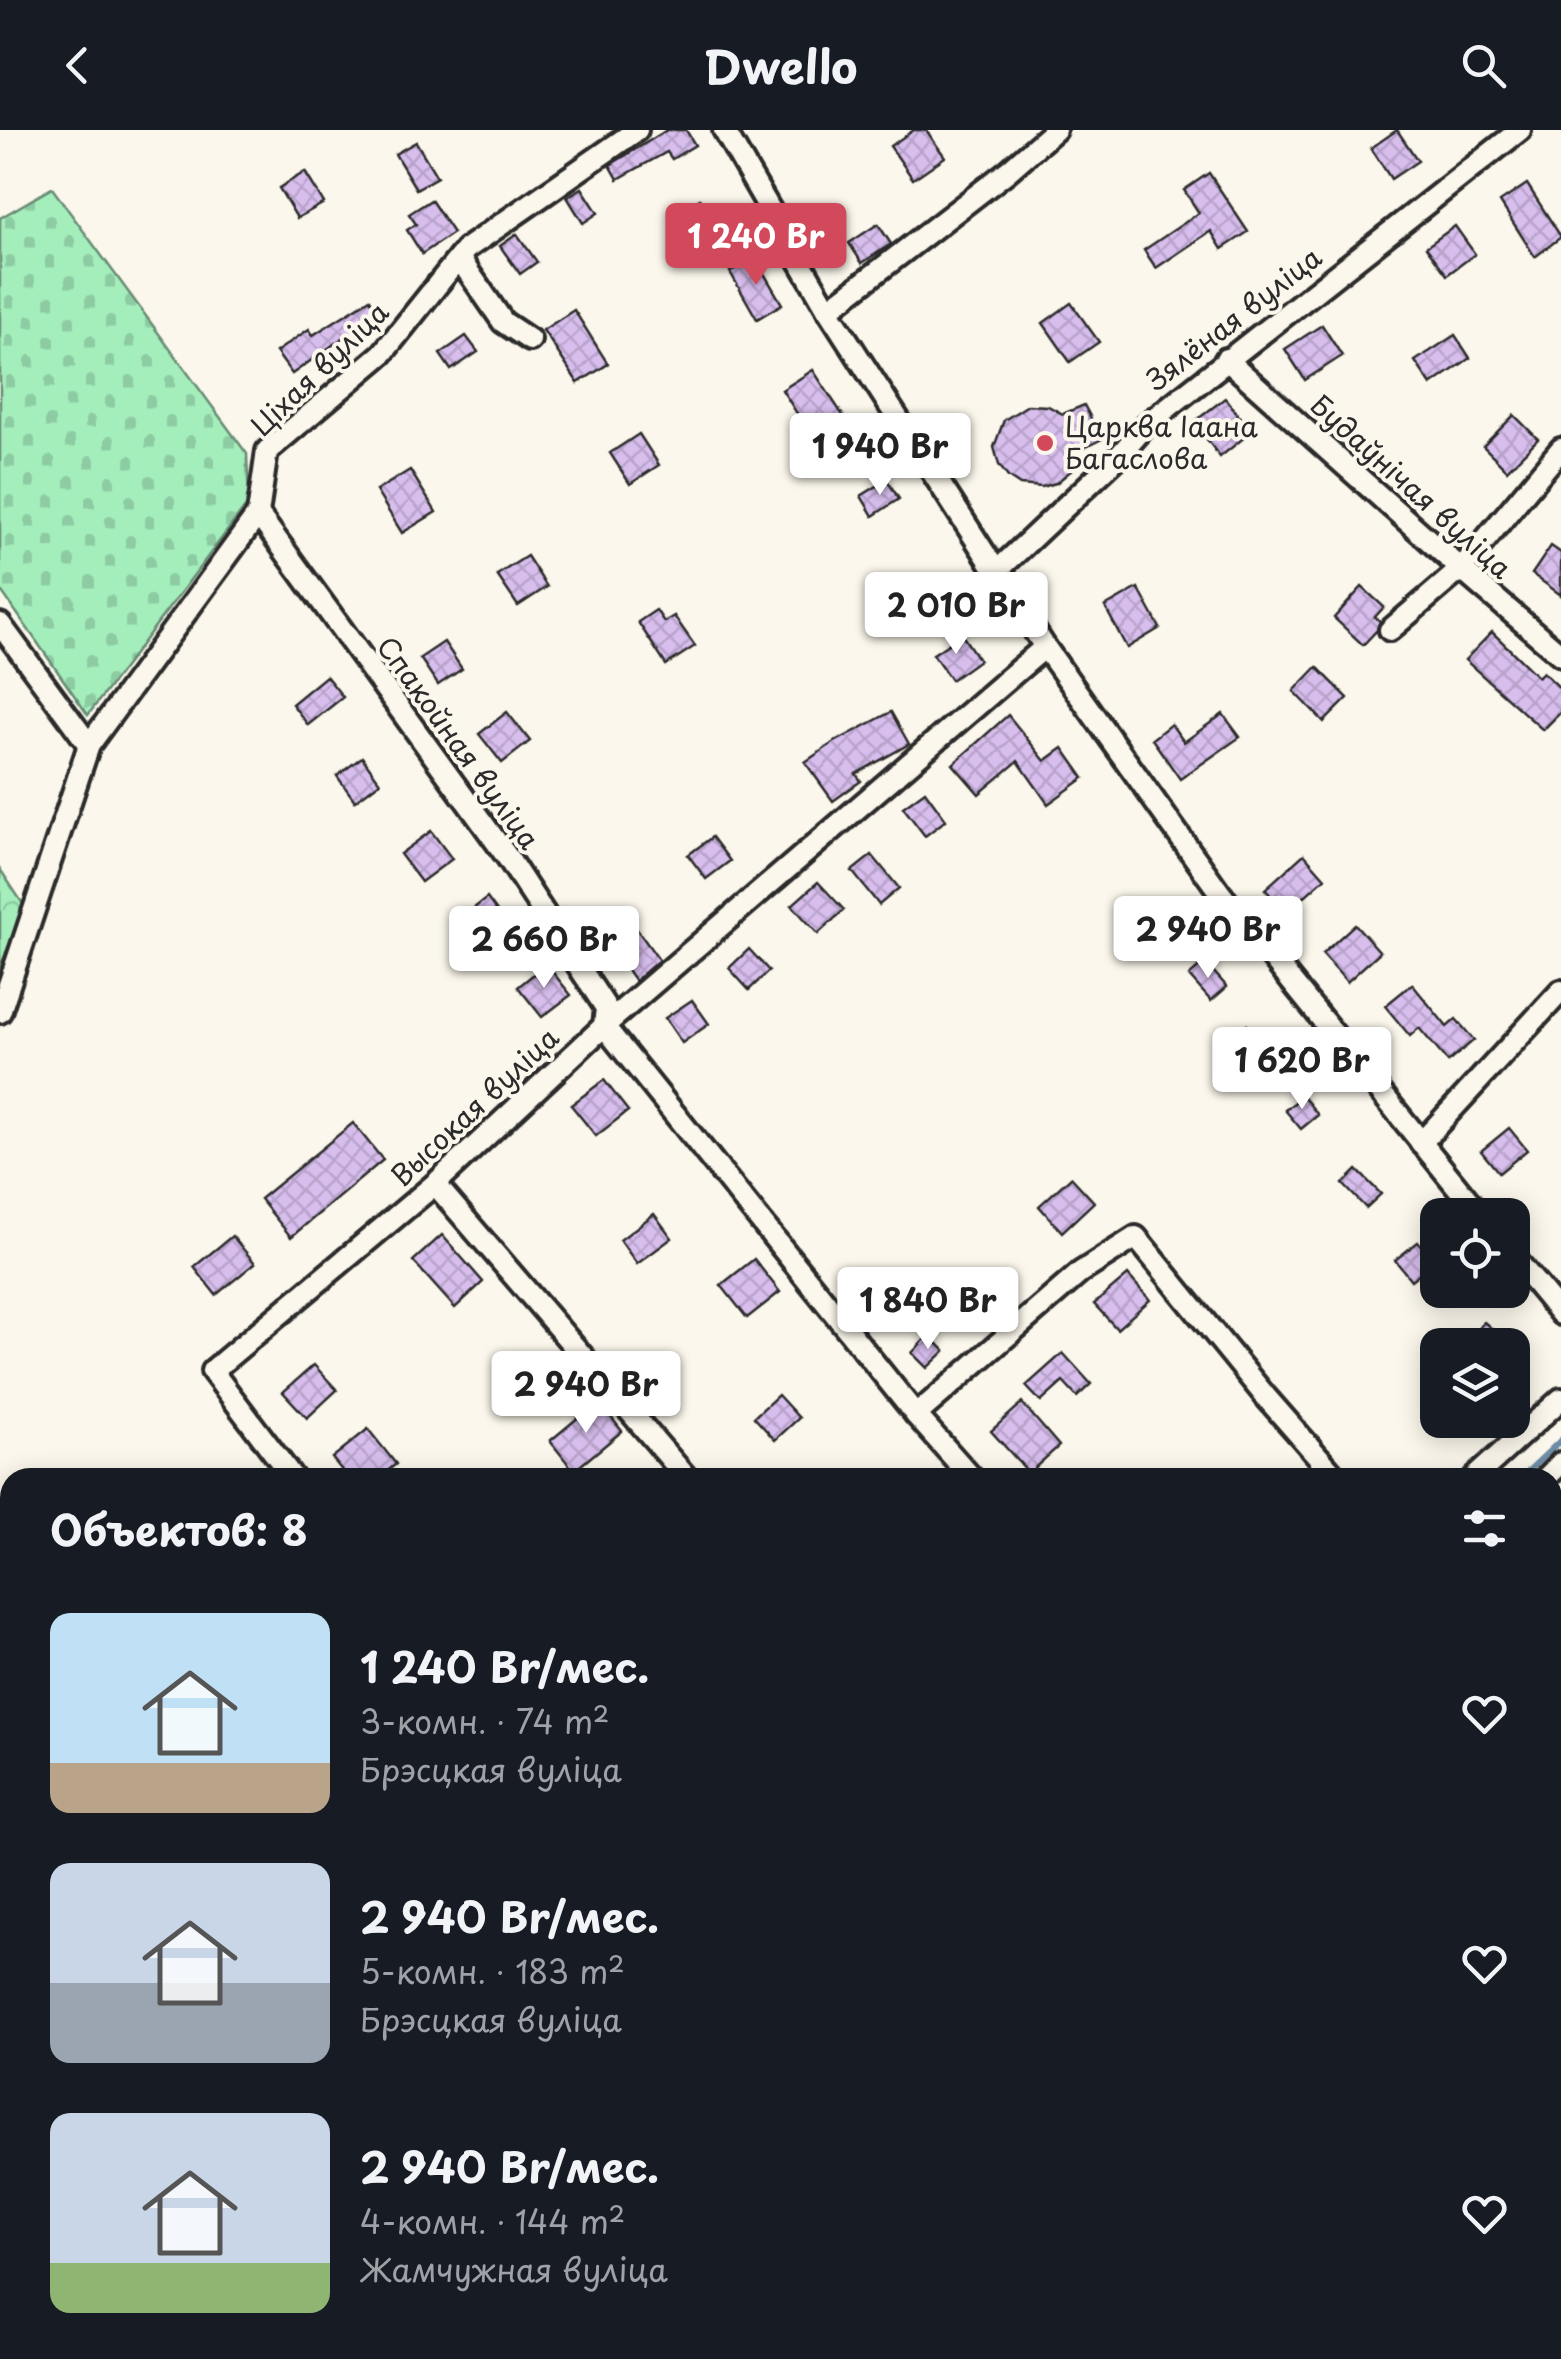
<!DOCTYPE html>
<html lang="ru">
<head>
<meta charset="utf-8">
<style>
  :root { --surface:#171b24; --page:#242831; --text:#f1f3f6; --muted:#9ea1a6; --accent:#d1495b }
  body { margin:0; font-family:"Playpen Sans",sans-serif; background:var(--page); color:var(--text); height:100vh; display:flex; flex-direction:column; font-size:38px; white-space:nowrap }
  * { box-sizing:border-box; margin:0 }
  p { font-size:32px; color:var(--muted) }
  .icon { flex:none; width:55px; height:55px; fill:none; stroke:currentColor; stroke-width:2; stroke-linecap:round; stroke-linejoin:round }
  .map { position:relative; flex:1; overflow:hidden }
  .sheet { position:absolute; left:0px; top:1338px; width:1562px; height:892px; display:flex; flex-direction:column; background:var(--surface); border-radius:30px 30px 0 0; box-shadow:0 5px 25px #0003 }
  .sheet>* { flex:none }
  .tools { position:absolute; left:1420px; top:1068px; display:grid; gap:20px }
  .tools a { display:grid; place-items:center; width:110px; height:110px; border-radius:20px; background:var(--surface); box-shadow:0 5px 25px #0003; font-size:50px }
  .price { position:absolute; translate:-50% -85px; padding:0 22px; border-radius:10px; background:#fff; color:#222; font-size:32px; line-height:65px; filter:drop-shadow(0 2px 5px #0008) }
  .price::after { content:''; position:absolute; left:50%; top:60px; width:30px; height:22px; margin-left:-15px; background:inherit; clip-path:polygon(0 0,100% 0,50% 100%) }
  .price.selected { background:var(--accent); color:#fff }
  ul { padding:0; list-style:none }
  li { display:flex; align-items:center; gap:30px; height:250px; padding:0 50px }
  li span { display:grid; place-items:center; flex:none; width:280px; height:200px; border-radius:20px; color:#555 }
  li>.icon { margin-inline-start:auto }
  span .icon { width:120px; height:120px; fill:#fffc; stroke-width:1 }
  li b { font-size:42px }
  h2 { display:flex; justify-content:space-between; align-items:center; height:120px; padding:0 50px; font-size:42px }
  header { display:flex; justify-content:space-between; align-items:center; height:130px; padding:0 50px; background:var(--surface); font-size:45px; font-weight:700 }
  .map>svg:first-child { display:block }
  .forest { fill:url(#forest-crowns); stroke:#688c74; stroke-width:2.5 }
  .cemetery { fill:url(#cemetery-stones); stroke:#688c74; stroke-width:2.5 }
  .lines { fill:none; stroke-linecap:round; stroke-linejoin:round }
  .stream { stroke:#6e8ca5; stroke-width:6 }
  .building { fill:url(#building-cross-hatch); stroke:#2b2b2b; stroke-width:2.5 }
  .minor-casing { stroke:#2b2b2b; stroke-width:28 }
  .minor { stroke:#fbf7ec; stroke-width:20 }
  .poi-dot { fill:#d1495b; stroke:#fbf7ec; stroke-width:4 }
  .labels { text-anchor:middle; stroke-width:8; stroke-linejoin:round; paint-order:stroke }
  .street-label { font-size:28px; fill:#2b2b2b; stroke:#fbf7ec }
  .poi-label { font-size:28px; fill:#2b2b2b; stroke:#fbf7ec; text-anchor:start }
</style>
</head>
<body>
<header><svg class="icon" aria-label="back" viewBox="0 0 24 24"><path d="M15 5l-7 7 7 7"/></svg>Dwello<svg class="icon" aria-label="search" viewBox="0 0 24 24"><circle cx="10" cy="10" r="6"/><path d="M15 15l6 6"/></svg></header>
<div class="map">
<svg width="1561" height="2229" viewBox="0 0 1561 2229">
  <defs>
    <pattern id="forest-crowns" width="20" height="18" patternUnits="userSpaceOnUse" patternTransform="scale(2.5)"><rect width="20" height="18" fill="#a4eebc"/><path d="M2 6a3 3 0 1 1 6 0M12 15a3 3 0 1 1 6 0" fill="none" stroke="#8dcca2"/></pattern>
    <pattern id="cemetery-stones" width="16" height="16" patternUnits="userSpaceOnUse" patternTransform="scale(2.5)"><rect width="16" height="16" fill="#a4eebc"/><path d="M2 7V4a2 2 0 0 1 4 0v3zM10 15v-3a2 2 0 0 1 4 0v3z" fill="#8dcca2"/></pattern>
    <pattern id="building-cross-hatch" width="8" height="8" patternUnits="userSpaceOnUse" patternTransform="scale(2.5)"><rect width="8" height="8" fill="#d7beed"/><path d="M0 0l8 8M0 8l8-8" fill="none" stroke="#b9a3cb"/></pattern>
  </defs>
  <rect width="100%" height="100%" fill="#fbf7ec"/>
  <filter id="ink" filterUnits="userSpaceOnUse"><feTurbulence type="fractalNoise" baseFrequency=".01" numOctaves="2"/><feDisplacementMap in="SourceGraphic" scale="20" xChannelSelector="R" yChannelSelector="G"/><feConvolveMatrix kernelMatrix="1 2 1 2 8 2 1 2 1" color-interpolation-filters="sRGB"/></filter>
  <g filter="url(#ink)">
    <polygon class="forest" points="0,739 25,777 0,837"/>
    <polygon class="cemetery" points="52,58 247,324 249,372 88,585 0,459 0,88"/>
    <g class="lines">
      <g class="stream">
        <polyline points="1521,1348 1561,1310"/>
        <polyline points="865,2229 870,2220"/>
      </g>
    </g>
    <g class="building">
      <polygon points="667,0 686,0 695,15 672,29 667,22 618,49 610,35"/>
      <polygon points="914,0 926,0 945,27 913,49 890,16"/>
      <polygon points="1397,0 1418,31 1391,49 1371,18"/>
      <polygon points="416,12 437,47 416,59 395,24"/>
      <polygon points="305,42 324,73 297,88 279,58"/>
      <polygon points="1209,43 1248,102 1222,119 1211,101 1156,138 1144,120 1199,83 1184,60"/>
      <polygon points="1527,54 1561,107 1535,127 1500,72"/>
      <polygon points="582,58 598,83 583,93 567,67"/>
      <polygon points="700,69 716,94 699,106 683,80"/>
      <polygon points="431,70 453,103 422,124 407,100 416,94 409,84"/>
      <polygon points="878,94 891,114 862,133 849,113"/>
      <polygon points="1455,96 1475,124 1447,145 1426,117"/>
      <polygon points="517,104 537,132 520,144 500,116"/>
      <polygon points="755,128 782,174 757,189 730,142"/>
      <polygon points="370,169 383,190 348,213 344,207 292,244 276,222 309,199 313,205"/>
      <polygon points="1071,173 1099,212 1070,232 1043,193"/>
      <polygon points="574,180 608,234 578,253 543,200"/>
      <polygon points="1322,195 1342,226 1305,250 1285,219"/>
      <polygon points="1455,205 1470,228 1431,255 1415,231"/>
      <polygon points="466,206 478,222 451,240 440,224"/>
      <polygon points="813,240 846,290 814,310 782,260"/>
      <polygon points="1225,268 1251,302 1220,327 1194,292"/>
      <polygon points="1028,275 1048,276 1063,284 1084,275 1102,309 1078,321 1073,339 1056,353 1042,357 1020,355 1008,347 999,335 994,317 1004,290"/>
      <polygon points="1514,285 1538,309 1507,340 1483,316"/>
      <polygon points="639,304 659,335 630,354 610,323"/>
      <polygon points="410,340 436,382 402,403 376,361"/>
      <polygon points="887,350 899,369 873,386 861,366"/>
      <polygon points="1551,416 1561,423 1561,465 1532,444"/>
      <polygon points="527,426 547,457 518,476 497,445"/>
      <polygon points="1362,457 1384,477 1375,487 1380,491 1377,500 1363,515 1334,488"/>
      <polygon points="1138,458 1160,498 1127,518 1105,477"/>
      <polygon points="656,480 664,492 674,486 695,516 666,535 638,492"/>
      <polygon points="1492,502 1538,547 1543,542 1561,559 1561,582 1543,600 1465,530"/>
      <polygon points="962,505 979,530 951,550 933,524"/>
      <polygon points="444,512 462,539 438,555 420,528"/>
      <polygon points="1317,537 1348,568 1324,592 1294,561"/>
      <polygon points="326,546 343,567 308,595 292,574"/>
      <polygon points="507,582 530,611 502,633 479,604"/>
      <polygon points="891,582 909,614 856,644 861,651 833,671 805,632 833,613"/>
      <polygon points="1223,584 1240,607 1180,649 1152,609 1171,594 1184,612"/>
      <polygon points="1008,585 1045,631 1063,618 1084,648 1048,674 1018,631 979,664 953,634"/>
      <polygon points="362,627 380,652 355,671 337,646"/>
      <polygon points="925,661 946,690 925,706 903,677"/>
      <polygon points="431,701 452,729 421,752 400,724"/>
      <polygon points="712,707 730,731 706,749 688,725"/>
      <polygon points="1304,724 1325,748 1286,783 1265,759"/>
      <polygon points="872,725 899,758 879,775 852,741"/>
      <polygon points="818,752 844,780 818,804 792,775"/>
      <polygon points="487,768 506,794 481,814 461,788"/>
      <polygon points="1355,794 1380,822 1347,852 1322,824"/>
      <polygon points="636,798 659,830 635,851 610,816"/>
      <polygon points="749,819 769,841 749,860 729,838"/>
      <polygon points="1205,832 1227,857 1211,871 1189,846"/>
      <polygon points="546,834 571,865 542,887 518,857"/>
      <polygon points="1412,854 1447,897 1456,889 1474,910 1448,932 1419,898 1410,906 1385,876"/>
      <polygon points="692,870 709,894 682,913 665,888"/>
      <polygon points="1247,895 1268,918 1238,946 1216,923"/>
      <polygon points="604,950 628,981 596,1006 571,975"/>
      <polygon points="1303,966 1318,985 1301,999 1285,980"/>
      <polygon points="353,993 383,1030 291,1107 260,1069"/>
      <polygon points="1509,998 1527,1020 1499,1043 1481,1021"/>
      <polygon points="1357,1040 1381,1064 1366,1078 1343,1054"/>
      <polygon points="1071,1047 1094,1072 1062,1102 1039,1076"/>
      <polygon points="654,1084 672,1108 637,1134 620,1110"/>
      <polygon points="442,1105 483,1152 455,1178 413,1131"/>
      <polygon points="232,1106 255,1133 216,1165 194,1137"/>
      <polygon points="1418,1112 1434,1132 1411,1150 1395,1130"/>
      <polygon points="754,1129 780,1162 747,1188 721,1155"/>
      <polygon points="1128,1145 1150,1170 1117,1199 1094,1174"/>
      <polygon points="1484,1192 1511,1215 1465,1215"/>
      <polygon points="929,1205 945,1221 927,1238 912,1223"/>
      <polygon points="1063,1223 1091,1254 1077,1267 1063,1252 1041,1272 1026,1256"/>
      <polygon points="314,1235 337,1260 307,1288 283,1262"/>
      <polygon points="778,1265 799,1288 775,1310 754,1287"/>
      <polygon points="598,1271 622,1301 574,1341 550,1311"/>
      <polygon points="1022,1273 1059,1316 1029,1343 991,1301"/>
      <polygon points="368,1299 396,1334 379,1348 348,1348 332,1328"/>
    </g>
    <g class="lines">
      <defs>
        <g id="minor">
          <polyline points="724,0 828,180 1045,517 1220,763 1480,1085"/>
          <polyline points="459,128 503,192 530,210"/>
          <polyline points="828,180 1008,41 1055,0"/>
          <polyline points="1226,229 1461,439 1561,525"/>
          <polyline points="258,384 508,728 606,878 604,896 916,1285 972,1348"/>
          <polyline points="998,440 1118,327 1147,294 1520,0"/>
          <polyline points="0,494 89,615"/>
          <polyline points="1390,500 1461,439 1561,319"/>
          <polyline points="0,882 89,615 258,384 267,321 382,224 466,119 637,0"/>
          <polyline points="1421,1013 1561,861"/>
          <polyline points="435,1054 687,1348"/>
          <polyline points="1512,1125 1561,1184"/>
          <polyline points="916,1285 1081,1142 1136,1107 1266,1267 1337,1348"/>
          <polyline points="293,1348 212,1241 435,1054 604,896 1045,517"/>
          <polyline points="1474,1348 1561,1269"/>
          <polyline points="1546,1348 1561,1333"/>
          <polyline points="1552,2010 1561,2016"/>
          <polyline points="1552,2171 1561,2164"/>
          <polyline points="971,2220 979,2229"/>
          <polyline points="1478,2229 1490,2220"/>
        </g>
      </defs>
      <use href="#minor" class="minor-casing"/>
      <use href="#minor" class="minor"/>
    </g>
  </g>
  <circle class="poi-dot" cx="1045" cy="313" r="10"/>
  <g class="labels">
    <g class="street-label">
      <text transform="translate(1234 189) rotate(-38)" y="10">Зялёная вуліца</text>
      <text transform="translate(320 239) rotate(-44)" y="10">Ціхая вуліца</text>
      <text transform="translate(1411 357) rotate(42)" y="10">Будаўнічая вуліца</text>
      <text transform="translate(458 613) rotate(54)" y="10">Спакойная вуліца</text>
      <text transform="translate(475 977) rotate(-43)" y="10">Высокая вуліца</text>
    </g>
    <g class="poi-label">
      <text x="1065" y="307">Царква Іаана<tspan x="1065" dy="32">Багаслова</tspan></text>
    </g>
  </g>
</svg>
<div class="tools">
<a><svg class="icon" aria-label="locate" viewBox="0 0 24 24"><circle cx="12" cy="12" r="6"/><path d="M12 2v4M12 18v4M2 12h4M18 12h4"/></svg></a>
<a><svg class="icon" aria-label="layers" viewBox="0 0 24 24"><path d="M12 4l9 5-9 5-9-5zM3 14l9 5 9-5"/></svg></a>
</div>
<b class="price selected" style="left:756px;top:158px">1 240 Br</b>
<b class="price" style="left:880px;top:368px">1 940 Br</b>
<b class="price" style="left:956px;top:527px">2 010 Br</b>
<b class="price" style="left:1208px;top:851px">2 940 Br</b>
<b class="price" style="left:544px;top:861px">2 660 Br</b>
<b class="price" style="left:1302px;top:982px">1 620 Br</b>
<b class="price" style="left:928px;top:1222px">1 840 Br</b>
<b class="price" style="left:586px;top:1306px">2 940 Br</b>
<section class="sheet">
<h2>Объектов: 8<svg class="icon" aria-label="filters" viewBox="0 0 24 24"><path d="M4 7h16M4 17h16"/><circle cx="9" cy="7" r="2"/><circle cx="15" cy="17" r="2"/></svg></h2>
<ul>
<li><span style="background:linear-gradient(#bfe0f5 75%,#b9a48a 0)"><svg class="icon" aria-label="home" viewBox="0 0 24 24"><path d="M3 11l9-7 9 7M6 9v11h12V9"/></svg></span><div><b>1 240 Br/мес.</b><p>3-комн. · 74 m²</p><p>Брэсцкая вуліца</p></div><svg class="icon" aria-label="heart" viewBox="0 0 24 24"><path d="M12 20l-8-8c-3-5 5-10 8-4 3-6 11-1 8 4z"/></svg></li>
<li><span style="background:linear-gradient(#c9d6e8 60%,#9aa5b1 0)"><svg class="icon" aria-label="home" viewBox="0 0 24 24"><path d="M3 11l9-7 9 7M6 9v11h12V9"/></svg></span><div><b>2 940 Br/мес.</b><p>5-комн. · 183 m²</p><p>Брэсцкая вуліца</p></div><svg class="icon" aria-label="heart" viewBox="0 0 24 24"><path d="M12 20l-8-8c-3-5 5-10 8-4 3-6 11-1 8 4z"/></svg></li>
<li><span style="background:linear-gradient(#c9d6e8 75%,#8fb573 0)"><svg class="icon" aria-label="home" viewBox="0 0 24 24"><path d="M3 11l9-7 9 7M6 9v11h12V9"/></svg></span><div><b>2 940 Br/мес.</b><p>4-комн. · 144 m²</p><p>Жамчужная вуліца</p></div><svg class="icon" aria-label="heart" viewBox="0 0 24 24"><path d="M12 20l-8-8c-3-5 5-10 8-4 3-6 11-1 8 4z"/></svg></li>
</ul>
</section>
</div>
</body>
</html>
